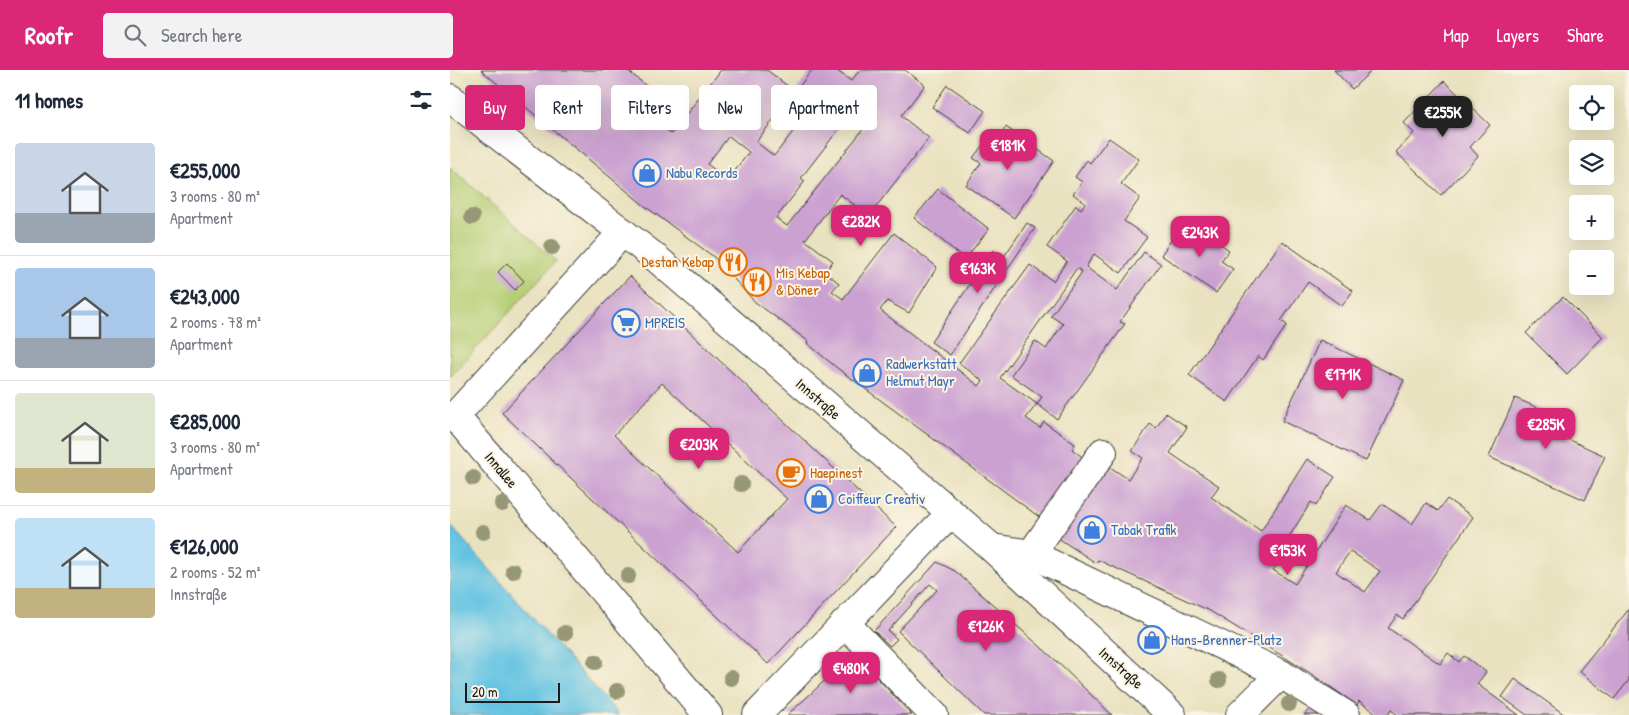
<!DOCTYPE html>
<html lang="en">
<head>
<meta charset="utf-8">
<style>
  :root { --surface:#fff; --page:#f2f2f3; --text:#1f2937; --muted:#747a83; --line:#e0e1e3; --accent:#db2777 }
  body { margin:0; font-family:"Patrick Hand",sans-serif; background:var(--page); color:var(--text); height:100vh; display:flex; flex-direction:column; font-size:19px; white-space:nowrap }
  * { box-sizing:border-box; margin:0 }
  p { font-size:16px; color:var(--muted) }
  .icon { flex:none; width:28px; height:28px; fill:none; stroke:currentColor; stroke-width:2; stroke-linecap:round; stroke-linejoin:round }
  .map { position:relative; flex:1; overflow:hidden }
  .details { display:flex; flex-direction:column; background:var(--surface); width:450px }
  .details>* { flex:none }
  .banner { position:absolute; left:15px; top:15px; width:475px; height:45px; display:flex; gap:10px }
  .tools { position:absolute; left:1119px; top:15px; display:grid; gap:10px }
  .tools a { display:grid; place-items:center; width:45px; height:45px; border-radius:5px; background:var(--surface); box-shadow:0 5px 20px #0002; font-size:25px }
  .scale { position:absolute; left:15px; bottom:12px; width:95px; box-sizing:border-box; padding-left:5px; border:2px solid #1c1c1c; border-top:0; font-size:14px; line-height:18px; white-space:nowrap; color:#1c1c1c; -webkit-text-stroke:4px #fcf5e5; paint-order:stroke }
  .price { position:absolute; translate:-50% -42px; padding:0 11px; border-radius:10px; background:var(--accent); color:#fff; font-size:16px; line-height:32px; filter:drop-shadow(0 1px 2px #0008) }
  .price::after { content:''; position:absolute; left:50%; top:30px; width:15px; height:11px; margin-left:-8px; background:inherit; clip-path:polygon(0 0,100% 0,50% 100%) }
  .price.active { background:#222; color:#fff }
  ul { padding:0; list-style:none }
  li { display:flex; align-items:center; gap:15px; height:125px; padding:0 15px }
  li+li { border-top:1px solid var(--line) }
  li span { display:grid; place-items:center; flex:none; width:140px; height:100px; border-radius:5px; color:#555 }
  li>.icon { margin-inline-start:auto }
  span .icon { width:60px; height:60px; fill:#fffc; stroke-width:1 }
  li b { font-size:21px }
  h2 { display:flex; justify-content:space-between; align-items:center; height:60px; padding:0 15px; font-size:21px }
  .tag { padding:0 18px; border-radius:5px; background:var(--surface); box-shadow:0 5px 20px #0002; font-size:18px; line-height:45px }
  .tag.active { background:var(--accent); color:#fff }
  header { display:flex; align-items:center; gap:30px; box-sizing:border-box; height:70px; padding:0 25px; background:var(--accent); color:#fff }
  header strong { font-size:24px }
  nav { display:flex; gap:28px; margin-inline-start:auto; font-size:18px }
  .search { width:350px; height:45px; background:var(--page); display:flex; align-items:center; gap:12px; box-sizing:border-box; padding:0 18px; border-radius:5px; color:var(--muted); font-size:19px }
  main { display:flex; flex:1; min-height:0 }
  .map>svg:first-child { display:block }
  .green { fill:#b5ce74; stroke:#687548 }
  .water { fill:#64c3e2; stroke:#40707f }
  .building { fill:#cba1d1; fill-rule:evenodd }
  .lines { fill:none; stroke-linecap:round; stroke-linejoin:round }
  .minor-casing { stroke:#3b3a35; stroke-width:30 }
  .minor { stroke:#fff; stroke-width:28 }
  .tree { fill:#969777 }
  .labels { text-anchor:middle; stroke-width:4; stroke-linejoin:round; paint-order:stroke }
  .shop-label { font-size:15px; fill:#366cbe; stroke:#fcf5e5; text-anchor:start }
  .food-label { font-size:15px; fill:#c56008; stroke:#fcf5e5; text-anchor:start }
  .street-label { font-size:15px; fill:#1c1c1c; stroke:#fcf5e5 }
</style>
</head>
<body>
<header>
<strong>Roofr</strong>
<div class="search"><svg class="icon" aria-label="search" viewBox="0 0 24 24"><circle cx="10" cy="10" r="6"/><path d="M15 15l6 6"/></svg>Search here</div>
<nav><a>Map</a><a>Layers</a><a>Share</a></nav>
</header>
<main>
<section class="details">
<h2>11 homes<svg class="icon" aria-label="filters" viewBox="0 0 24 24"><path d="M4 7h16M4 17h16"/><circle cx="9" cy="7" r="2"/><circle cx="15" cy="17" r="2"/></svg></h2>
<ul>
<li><span style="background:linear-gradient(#c9d6e8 70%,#9aa5b1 0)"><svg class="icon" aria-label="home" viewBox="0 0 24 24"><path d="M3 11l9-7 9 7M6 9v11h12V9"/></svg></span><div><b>€255,000</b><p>3 rooms · 80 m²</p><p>Apartment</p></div></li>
<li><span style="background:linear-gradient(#a9c7e8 70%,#9aa5b1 0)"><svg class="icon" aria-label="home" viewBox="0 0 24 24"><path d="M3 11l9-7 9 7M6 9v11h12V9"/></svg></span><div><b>€243,000</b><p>2 rooms · 78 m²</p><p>Apartment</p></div></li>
<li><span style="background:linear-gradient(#dfe7d0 75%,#c2b280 0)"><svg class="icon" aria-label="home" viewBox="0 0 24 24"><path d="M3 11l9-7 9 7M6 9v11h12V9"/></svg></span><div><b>€285,000</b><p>3 rooms · 80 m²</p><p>Apartment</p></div></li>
<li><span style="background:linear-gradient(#bfe0f5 70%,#c2b280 0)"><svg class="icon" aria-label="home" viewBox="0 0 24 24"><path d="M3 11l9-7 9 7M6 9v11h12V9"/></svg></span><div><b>€126,000</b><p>2 rooms · 52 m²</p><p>Innstraße</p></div></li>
</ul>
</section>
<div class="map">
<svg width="1179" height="645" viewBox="0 0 1179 645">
  <rect width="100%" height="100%" fill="#fcf5e5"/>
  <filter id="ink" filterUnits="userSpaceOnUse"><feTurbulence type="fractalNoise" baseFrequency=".02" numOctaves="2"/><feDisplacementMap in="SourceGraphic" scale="10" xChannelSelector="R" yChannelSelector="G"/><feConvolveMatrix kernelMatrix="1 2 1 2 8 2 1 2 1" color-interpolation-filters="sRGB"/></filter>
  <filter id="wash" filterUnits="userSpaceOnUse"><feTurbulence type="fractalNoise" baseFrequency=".0096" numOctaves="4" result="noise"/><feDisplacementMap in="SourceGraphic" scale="20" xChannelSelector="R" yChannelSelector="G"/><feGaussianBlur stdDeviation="1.12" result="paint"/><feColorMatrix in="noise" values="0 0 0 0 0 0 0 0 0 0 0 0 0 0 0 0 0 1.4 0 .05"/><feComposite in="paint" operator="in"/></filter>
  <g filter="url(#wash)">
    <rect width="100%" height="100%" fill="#e9e2c0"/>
    <polygon class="green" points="0,97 106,191 0,307"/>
    <polygon class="water" points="0,455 169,645 0,645"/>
    <g id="blocks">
      <g class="building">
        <path d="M31,0H177L218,34L204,51L221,64L271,0H317L345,22L306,72L324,86L363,36L345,22L362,0H386L401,11L410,0H455L475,15L451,46L479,68L419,146L390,124L355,170L383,191L375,202L389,213L382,221L393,229L444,163L487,197L459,243L437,231L430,240L529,316L533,311L509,293L580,195L603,211L617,191L597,177L626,135L631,139L635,133L623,124L632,112L625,107L637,90L640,93L659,68L689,89L671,114L690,128L674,151L697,167L671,203L644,184L636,197L667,220L694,182L711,194L670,252L675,254L607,349L587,334L592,327L561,305L585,271L596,279L613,254L601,246L632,202L627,198L550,308L587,334L576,348L590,358L594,352L625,374L622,379L636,390L596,452L387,298L357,273L358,271L305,232L264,187L196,137ZM399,46L414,58L337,156L326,148L355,111L351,108ZM279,66L299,82L278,110L257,94Z"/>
        <polygon points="884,0 922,0 902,19"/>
        <polygon points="994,11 1040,55 1020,77 1028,86 991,125 946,82 964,63 954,53"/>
        <polygon points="497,15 535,41 520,63 482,37"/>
        <polygon points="556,57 604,91 564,148 516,115 531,93 523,88 543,61 550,66"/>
        <polygon points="488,119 539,159 515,189 464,148"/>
        <polygon points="577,153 585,158 500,285 481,272 543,180 553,188"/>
        <polygon points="744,155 779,180 771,191 783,199 766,223 711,185 722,169 730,175"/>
        <polygon points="832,171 903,221 892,236 858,212 831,251 837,255 813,290 808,286 777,332 739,305"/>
        <polygon points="57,193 74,211 65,220 48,202"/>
        <path d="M180,206L446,457L318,594L52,343ZM212,313L337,429L288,482L164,365Z"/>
        <polygon points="1113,227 1153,267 1117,304 1076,263"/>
        <polygon points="870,270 954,310 916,391 832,351"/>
        <polygon points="1065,328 1118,351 1111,366 1155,386 1135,430 1039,387"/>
        <path d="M716,343L737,357L720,383L769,416L761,427L811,461L857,389L885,407L866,436L861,432L835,473L828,468L814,489L826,496L823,500L845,514L896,435L920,450L932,434L962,454L976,433L988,441L997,429L1023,447L953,549L947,545L938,558L990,594L998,583L1009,592L1014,586L1036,602L1027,614L1069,645H948L941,640L938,645H929L909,631L907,635L860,603L760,541L648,490L646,493L608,468L657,395L678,409L693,388L682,381L700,354L706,358ZM900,481L930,501L915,522L886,502Z"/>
        <polygon points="487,492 505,501 602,587 662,645 534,645 448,561 487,520 480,514 438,561 447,569 440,576 424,561"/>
        <polygon points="1179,539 1179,610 1164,629 1129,601"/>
        <polygon points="404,583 462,645 337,645 354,630"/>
        <polygon points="1065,609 1115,645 1077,645 1052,627"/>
        <polygon points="863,635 880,645 854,645"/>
      </g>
    </g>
  </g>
  <g filter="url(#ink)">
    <use href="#blocks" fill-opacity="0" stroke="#3b3a35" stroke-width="1"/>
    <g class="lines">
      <defs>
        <g id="minor">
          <polyline points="0,28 206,188 542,478 722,645"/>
          <polyline points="173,162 5,346 258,645"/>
          <polyline points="542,478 581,484 831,604 896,645"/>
          <polyline points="581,484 653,382"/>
          <polyline points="395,553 484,645"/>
          <polyline points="307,645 501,443"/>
          <polyline points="790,645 831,604"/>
        </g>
      </defs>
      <use href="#minor" class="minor-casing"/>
      <use href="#minor" class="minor"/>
    </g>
    <g class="tree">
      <circle cx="22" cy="147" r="8"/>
      <circle cx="102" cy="177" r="8"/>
      <circle cx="23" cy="408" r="8"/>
      <circle cx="291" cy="414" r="8"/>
      <circle cx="52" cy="434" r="8"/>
      <circle cx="33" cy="462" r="8"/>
      <circle cx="63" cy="501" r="8"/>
      <circle cx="178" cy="506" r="8"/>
      <circle cx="115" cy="563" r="8"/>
      <circle cx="145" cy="592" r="8"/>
      <circle cx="281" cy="608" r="8"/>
      <circle cx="769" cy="610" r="8"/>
      <circle cx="167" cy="621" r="8"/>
      <circle cx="839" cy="634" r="8"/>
    </g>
  </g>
  <defs>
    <symbol id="shop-ring" viewBox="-11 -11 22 22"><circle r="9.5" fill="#fcf5e5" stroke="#3f7fe0" stroke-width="1.5"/><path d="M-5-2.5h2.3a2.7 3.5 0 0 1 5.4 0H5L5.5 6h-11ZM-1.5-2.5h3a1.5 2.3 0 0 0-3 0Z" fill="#3f7fe0"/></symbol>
    <symbol id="restaurant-ring" viewBox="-11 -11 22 22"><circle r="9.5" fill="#fcf5e5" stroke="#e8710a" stroke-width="1.5"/><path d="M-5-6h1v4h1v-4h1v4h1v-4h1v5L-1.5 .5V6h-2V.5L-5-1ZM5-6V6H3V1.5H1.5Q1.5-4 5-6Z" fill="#e8710a"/></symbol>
    <symbol id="supermarket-ring" viewBox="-11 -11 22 22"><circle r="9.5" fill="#fcf5e5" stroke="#3f7fe0" stroke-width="1.5"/><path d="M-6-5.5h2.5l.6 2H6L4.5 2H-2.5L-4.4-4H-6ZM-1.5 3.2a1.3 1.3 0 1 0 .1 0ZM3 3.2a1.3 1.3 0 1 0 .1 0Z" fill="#3f7fe0"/></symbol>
    <symbol id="cafe-ring" viewBox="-11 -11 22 22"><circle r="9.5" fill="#fcf5e5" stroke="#e8710a" stroke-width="1.5"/><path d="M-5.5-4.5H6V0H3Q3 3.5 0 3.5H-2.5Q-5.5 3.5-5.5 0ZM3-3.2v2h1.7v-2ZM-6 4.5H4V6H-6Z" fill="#e8710a"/></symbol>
  </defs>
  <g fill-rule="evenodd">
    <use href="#shop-ring" x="181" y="87" width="32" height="32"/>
    <use href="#restaurant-ring" x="267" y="176" width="32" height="32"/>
    <use href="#restaurant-ring" x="291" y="196" width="32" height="32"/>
    <use href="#supermarket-ring" x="160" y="237" width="32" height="32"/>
    <use href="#shop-ring" x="401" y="287" width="32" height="32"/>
    <use href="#cafe-ring" x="325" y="387" width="32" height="32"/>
    <use href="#shop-ring" x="353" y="413" width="32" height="32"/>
    <use href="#shop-ring" x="626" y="444" width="32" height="32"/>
    <use href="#shop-ring" x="686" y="554" width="32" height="32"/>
  </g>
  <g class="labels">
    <g class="shop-label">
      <text x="216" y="108">Nabu Records</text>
      <text x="195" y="258">MPREIS</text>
      <text x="436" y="299">Radwerkstatt<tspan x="436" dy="17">Helmut Mayr</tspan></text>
      <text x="388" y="434">Coiffeur Creativ</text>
      <text x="661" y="465">Tabak Trafik</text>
      <text x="721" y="575">Hans-Brenner-Platz</text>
    </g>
    <g class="food-label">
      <text x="264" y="197" text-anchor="end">Destan Kebap</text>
      <text x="326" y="208">Mis Kebap<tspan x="326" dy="17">&amp; Döner</tspan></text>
      <text x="360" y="408">Haepinest</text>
    </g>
    <g class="street-label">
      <text transform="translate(368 329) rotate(41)" y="5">Innstraße</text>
      <text transform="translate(51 400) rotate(50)" y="5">Innallee</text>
      <text transform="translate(671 598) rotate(42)" y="5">Innstraße</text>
    </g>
  </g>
</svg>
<div class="tools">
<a><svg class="icon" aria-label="locate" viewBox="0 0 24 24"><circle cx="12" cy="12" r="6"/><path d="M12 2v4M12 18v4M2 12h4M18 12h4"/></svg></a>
<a><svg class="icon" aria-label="layers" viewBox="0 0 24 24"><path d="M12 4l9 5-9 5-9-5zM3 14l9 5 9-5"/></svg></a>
<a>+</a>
<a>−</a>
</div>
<div class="scale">20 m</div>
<b class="price active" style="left:993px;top:68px">€255K</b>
<b class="price" style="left:558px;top:101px">€181K</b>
<b class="price" style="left:411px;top:177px">€282K</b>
<b class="price" style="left:750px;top:188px">€243K</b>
<b class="price" style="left:528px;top:224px">€163K</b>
<b class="price" style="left:893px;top:330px">€171K</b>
<b class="price" style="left:1096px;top:380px">€285K</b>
<b class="price" style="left:249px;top:400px">€203K</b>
<b class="price" style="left:838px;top:506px">€153K</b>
<b class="price" style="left:536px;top:582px">€126K</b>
<b class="price" style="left:401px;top:624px">€480K</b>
<div class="banner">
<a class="tag active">Buy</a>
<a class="tag">Rent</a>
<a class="tag">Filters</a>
<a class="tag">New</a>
<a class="tag">Apartment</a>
</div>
</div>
</main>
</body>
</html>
